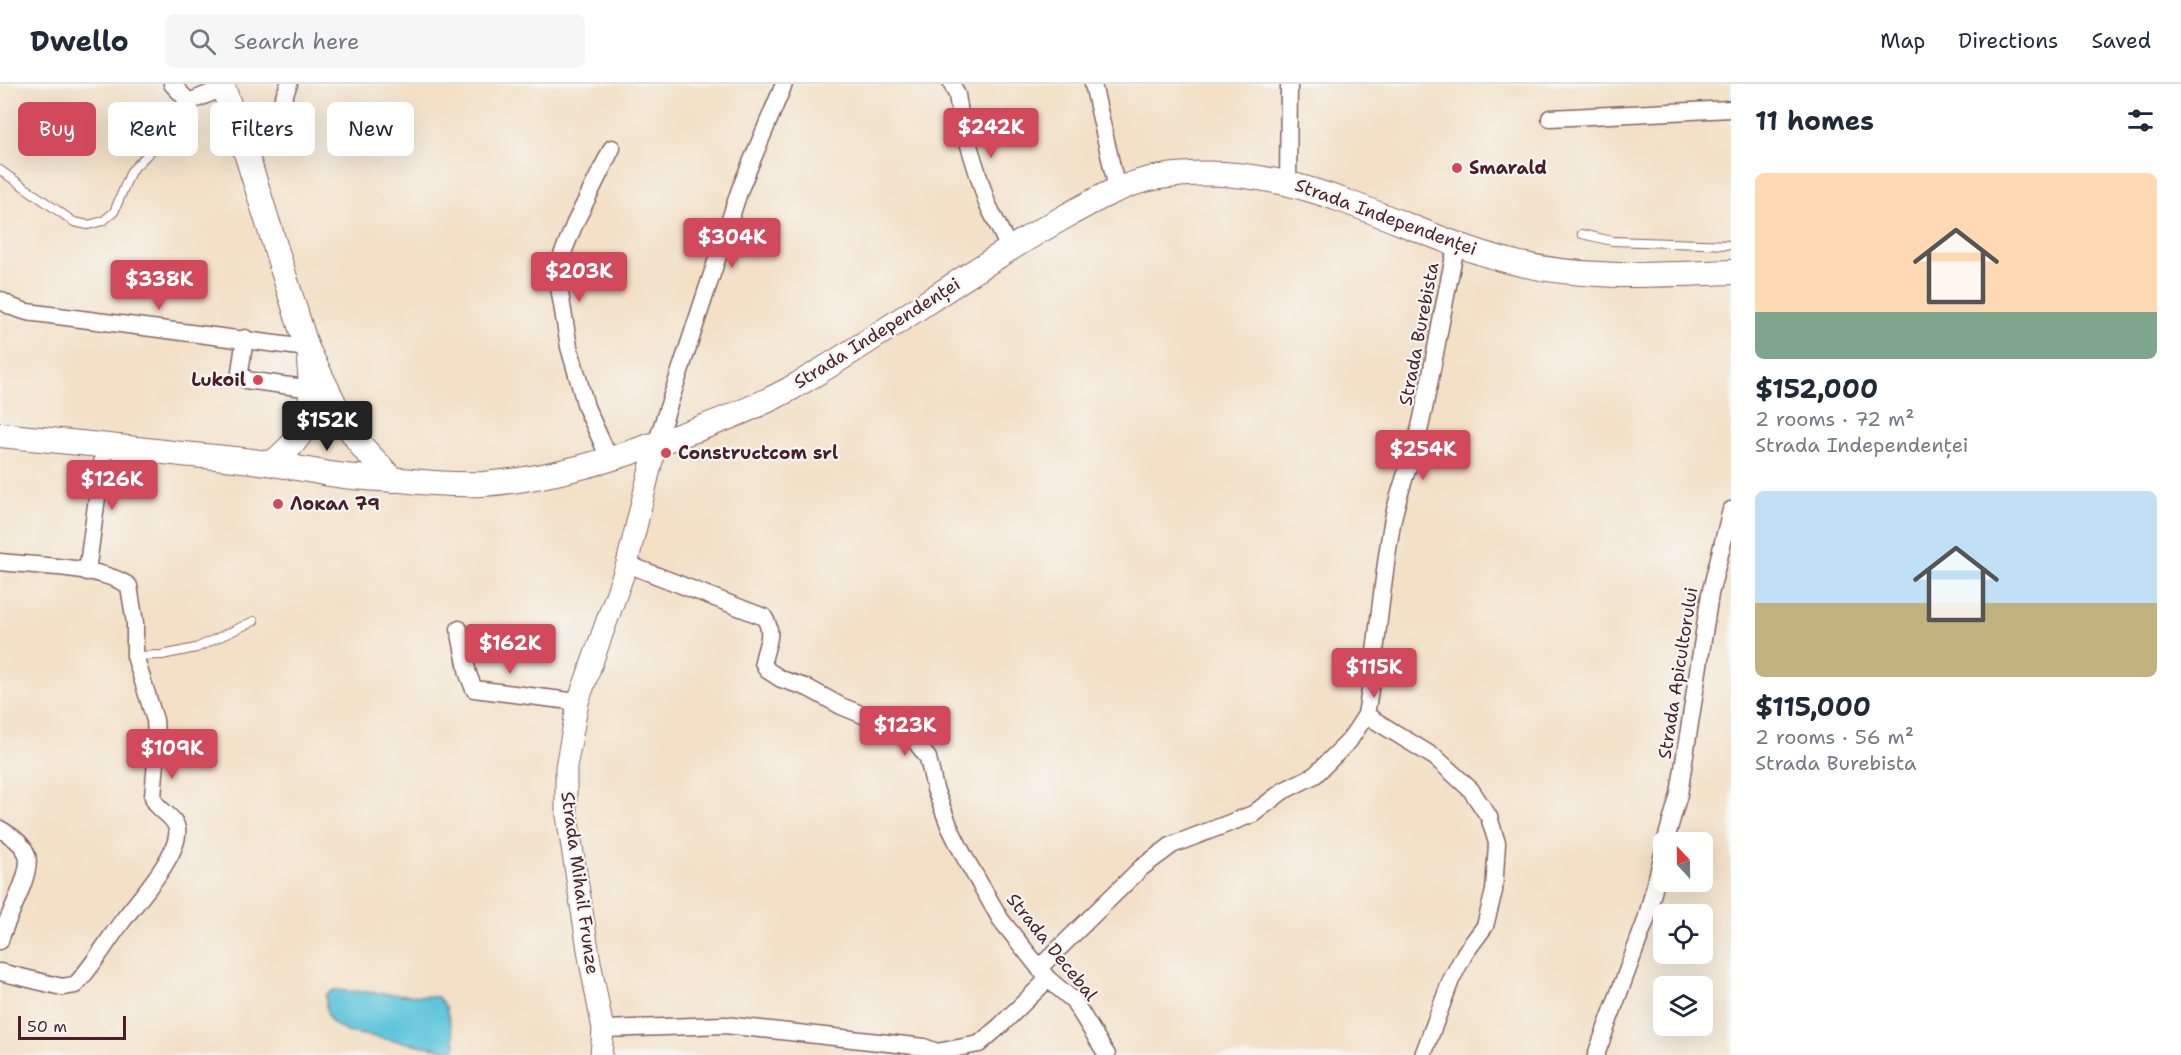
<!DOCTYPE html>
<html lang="en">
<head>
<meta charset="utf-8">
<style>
  :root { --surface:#fff; --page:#f6f6f7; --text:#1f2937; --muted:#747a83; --line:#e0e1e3; --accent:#d1495b }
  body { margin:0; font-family:"Shantell Sans",sans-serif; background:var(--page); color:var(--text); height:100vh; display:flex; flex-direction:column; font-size:22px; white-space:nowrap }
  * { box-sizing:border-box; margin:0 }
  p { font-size:20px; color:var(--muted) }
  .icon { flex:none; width:33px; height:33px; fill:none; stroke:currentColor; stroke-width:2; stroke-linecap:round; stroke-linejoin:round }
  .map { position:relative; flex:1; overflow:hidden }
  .details { display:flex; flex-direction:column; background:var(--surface); width:450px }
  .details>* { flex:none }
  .guide { position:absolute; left:18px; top:18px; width:570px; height:54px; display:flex; gap:12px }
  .needle { width:39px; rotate:338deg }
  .tools { position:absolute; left:1653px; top:748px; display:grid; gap:12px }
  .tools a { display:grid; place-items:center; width:60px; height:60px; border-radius:9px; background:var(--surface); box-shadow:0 6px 24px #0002; font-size:30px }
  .scale { position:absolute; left:18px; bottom:15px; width:108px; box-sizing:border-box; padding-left:6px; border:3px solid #4a1f2b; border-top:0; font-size:16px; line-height:21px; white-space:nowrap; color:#4a1f2b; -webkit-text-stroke:4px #f6f6f2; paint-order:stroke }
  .price { position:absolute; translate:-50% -51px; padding:0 14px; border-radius:6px; background:var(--accent); color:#fff; font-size:20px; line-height:39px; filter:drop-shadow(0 2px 3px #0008) }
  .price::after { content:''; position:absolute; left:50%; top:36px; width:18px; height:14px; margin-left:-9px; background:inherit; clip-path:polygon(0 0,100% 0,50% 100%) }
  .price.on { background:#222; color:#fff }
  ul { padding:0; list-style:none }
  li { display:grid; align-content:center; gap:12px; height:318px; padding:0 24px }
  li span { display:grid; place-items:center; height:186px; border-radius:9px; color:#555 }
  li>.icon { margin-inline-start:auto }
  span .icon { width:108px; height:108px; fill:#fffc; stroke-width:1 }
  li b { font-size:26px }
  h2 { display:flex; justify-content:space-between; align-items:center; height:72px; padding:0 24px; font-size:26px }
  .pill { padding:0 21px; border-radius:9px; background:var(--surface); box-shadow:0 6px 24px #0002; font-size:21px; line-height:54px }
  .pill.on { background:var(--accent); color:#fff }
  header { display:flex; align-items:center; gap:36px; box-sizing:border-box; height:84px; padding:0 30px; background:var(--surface); border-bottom:2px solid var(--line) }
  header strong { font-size:28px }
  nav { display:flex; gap:33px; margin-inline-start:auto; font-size:21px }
  .search { width:420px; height:54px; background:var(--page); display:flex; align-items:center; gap:15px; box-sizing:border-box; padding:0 21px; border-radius:9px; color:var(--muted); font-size:22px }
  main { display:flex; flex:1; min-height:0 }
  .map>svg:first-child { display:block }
  .water { fill:#5fc5dc; stroke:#547284; stroke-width:1.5 }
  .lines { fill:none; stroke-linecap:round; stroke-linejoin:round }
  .service-casing { stroke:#856361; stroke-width:10 }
  .minor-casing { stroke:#856361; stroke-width:19 }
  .tertiary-casing { stroke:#856361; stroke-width:23 }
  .secondary-casing { stroke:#856361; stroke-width:26 }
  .service { stroke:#fff; stroke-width:8 }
  .minor { stroke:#fff; stroke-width:16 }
  .tertiary { stroke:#fff; stroke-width:21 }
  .secondary { stroke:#fff; stroke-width:24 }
  .poi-dot { fill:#d1495b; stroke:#f6f6f2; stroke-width:2 }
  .labels { text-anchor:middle; stroke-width:4.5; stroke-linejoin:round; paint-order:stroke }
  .poi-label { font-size:18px; font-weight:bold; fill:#4a1f2b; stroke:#f6f6f2; text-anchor:start }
  .street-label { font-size:18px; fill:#4a1f2b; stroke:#f6f6f2 }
</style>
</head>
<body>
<header>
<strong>Dwello</strong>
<div class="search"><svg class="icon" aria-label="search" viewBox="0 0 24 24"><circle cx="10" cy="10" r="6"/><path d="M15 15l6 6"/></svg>Search here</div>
<nav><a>Map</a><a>Directions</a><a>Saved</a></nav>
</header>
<main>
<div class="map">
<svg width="1731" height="971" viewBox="0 0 1731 971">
  <rect width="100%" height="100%" fill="#f6f6f2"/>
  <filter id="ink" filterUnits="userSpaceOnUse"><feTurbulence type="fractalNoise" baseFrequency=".0167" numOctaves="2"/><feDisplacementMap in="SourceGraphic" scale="12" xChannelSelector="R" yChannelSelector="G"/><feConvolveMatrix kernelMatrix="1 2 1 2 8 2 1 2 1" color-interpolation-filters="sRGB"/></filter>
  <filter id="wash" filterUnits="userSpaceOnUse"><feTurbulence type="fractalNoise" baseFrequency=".008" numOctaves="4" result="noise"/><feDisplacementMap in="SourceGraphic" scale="24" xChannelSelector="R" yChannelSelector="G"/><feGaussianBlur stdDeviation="1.35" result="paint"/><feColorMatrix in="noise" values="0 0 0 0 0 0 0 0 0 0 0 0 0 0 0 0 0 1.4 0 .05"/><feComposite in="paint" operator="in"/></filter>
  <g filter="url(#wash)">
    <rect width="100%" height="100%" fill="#f3e0c6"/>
    <path class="water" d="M334,906L438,913L446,924L456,962L452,967L347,948C328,938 325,932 326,911Z"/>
  </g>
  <g filter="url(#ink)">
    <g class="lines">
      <defs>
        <g id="service">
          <polyline points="0,86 74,138 88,141 103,137 114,128 131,87 157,61 189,18"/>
          <polyline points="1582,150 1612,157 1731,161"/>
          <polyline points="135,572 162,571 196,564 254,537"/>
        </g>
        <g id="minor">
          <polyline points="172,0 189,18 223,4"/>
          <polyline points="952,0 957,11 961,36 987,119 1009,164"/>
          <polyline points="1093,0 1117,105"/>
          <polyline points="1550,34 1731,25"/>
          <polyline points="247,72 272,42 289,0"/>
          <polyline points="1288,99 1289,0"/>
          <polyline points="0,216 12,223 27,228 307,264"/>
          <polyline points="245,254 240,288 246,296 312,305"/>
          <polyline points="656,360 740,105 784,0"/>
          <polyline points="610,376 586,323 578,294 569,263 559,203 560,176 575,139 612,64"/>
          <path d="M0,478C36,482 100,482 129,502L135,539V572L155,636L157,665L153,713C157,728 174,730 177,745C181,769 138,816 124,835C107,857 94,881 75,901L62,903L0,888"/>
          <path d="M627,480L764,533C775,550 766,560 763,578L767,586L781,595L808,604L841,622L900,646L916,658L928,674L935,705L950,744L965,774L1001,836L1048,895L1073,916L1107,971"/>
          <polyline points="87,488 104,362"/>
          <polyline points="459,545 468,590 474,605 578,618"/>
          <path d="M1366,631C1377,567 1381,503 1392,440C1398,407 1412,376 1420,343C1434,282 1443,220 1457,159"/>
          <path d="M0,745C10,751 23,759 27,771C33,790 5,836 0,857"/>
          <polyline points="1665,759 1679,710 1710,510 1731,426"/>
          <polyline points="1039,884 1141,784 1172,761 1253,730 1283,707 1315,691 1349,657 1366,631 1436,674 1471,706 1489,733 1497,759 1494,807 1485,842 1465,869 1451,896 1423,971"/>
          <polyline points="603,945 725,941 924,963 937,968 979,960 1000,942 1048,895"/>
          <polyline points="1596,971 1646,836 1664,766"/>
        </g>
        <polyline id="tertiary" points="601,971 603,945 590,878 566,725 566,683 578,618 627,480 656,360"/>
        <g id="secondary">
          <polyline points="222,0 247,72 307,264 340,331 364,365 393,396"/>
          <path d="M0,351C61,357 122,363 182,370C213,373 243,375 273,380C295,383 315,388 337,391C358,394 379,395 401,396C428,399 456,401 483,400C551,395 615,375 678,352C716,339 753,325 788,306C879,255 961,191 1052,140C1086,121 1121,99 1160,93C1292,72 1391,146 1512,178C1584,196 1657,191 1731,188"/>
          <path d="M272,379C312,348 314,327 309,278"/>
        </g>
      </defs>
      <use href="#service" class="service-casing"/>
      <use href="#minor" class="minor-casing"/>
      <use href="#tertiary" class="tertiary-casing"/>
      <use href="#secondary" class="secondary-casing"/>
      <use href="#service" class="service"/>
      <use href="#minor" class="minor"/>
      <use href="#tertiary" class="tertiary"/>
      <use href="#secondary" class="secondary"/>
    </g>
  </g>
  <g class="poi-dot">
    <circle cx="1457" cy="84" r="6"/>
    <circle cx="258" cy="296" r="6"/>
    <circle cx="666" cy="369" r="6"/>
    <circle cx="278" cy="420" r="6"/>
  </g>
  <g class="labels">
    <g class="poi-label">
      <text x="1469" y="90">Smarald</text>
      <text x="246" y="302" text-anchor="end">Lukoil</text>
      <text x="678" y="375">Constructcom srl</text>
      <text x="290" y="426">Локал 79</text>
    </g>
    <g class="street-label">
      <text transform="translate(1386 133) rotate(20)" y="6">Strada Independenței</text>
      <text transform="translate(877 249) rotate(-32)" y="6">Strada Independenței</text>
      <text transform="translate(1419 250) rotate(-79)" y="6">Strada Burebista</text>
      <text transform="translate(1678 589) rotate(-81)" y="6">Strada Apicultorului</text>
      <text transform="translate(580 799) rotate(82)" y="6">Strada Mihail Frunze</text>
      <text transform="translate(1052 863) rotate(51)" y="6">Strada Decebal</text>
    </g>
  </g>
</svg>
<div class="tools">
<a><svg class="needle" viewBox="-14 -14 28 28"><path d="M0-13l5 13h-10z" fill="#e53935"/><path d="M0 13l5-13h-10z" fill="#747a83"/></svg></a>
<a><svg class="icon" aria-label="locate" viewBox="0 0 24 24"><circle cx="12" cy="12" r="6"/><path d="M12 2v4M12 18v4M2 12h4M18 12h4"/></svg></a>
<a><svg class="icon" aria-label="layers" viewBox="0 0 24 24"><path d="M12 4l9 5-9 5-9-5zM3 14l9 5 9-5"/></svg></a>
</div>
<div class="scale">50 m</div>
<b class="price" style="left:991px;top:75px">$242K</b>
<b class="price" style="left:732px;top:185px">$304K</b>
<b class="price" style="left:579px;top:219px">$203K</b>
<b class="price" style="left:159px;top:227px">$338K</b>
<b class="price on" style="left:327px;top:368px">$152K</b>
<b class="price" style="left:1423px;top:397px">$254K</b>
<b class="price" style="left:112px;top:427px">$126K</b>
<b class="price" style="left:510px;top:591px">$162K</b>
<b class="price" style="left:1374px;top:615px">$115K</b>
<b class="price" style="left:905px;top:673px">$123K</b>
<b class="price" style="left:172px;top:696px">$109K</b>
<div class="guide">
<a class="pill on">Buy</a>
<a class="pill">Rent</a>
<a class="pill">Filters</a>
<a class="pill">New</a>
</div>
</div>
<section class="details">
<h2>11 homes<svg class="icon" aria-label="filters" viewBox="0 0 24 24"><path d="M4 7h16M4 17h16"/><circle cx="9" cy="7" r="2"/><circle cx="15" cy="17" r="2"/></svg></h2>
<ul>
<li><span style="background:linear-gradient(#ffd9b3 75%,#7fa58c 0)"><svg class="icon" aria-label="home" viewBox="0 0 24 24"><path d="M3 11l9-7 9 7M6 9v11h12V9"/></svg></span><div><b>$152,000</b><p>2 rooms · 72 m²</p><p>Strada Independenței</p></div></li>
<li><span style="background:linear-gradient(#bfe0f5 60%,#c2b280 0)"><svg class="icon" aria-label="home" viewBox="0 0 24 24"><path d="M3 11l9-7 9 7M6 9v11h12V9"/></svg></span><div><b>$115,000</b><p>2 rooms · 56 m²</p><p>Strada Burebista</p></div></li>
</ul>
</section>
</main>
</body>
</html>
